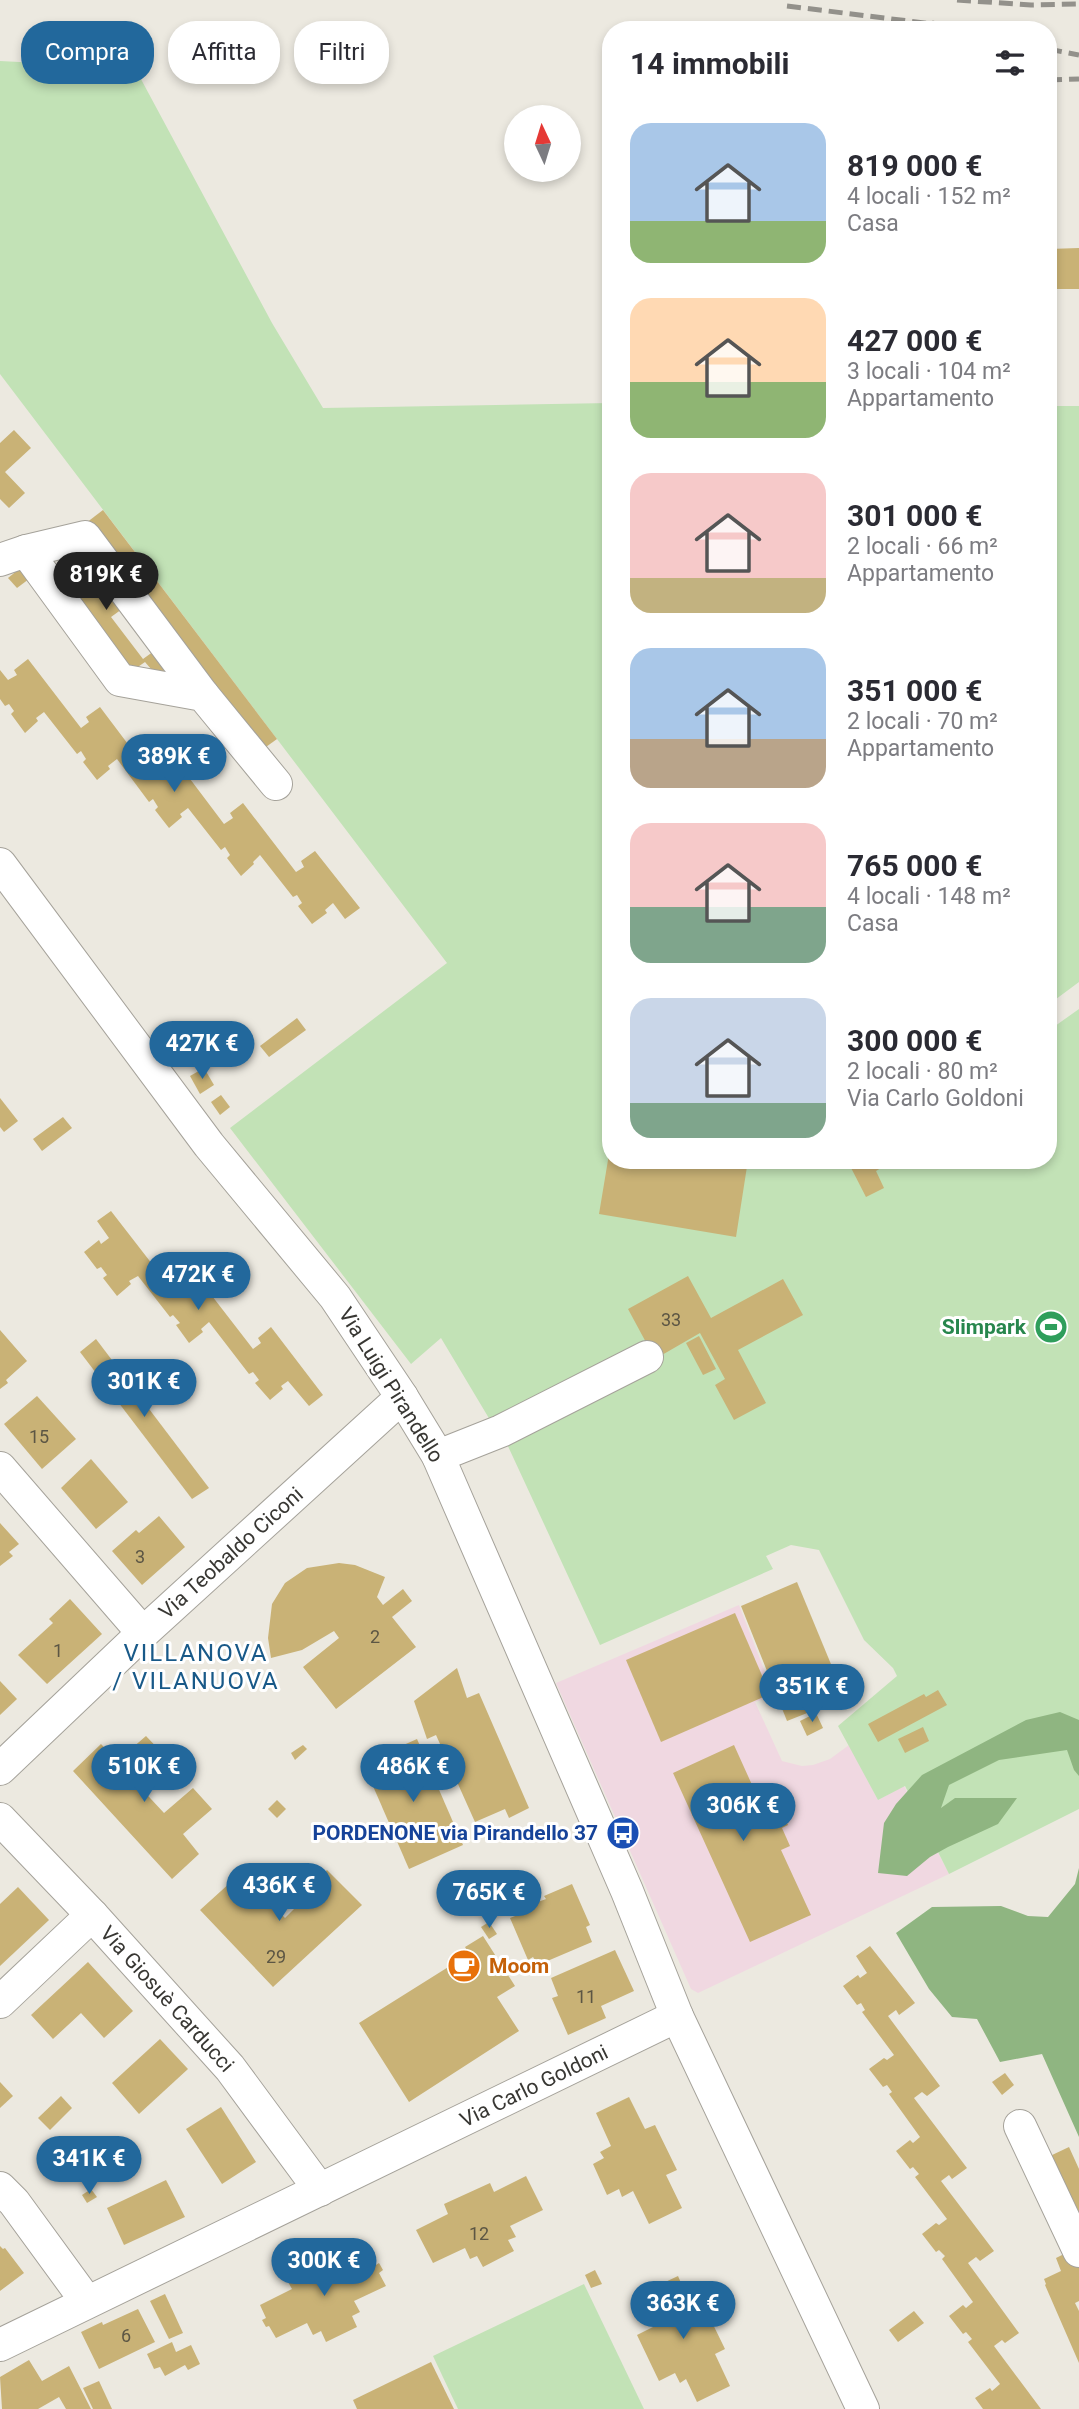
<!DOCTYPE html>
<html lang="it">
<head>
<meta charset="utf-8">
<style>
  :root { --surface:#fff; --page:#f7f7f7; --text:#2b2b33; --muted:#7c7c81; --accent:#22689c }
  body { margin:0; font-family:Roboto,sans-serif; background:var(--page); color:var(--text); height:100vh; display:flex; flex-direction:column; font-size:26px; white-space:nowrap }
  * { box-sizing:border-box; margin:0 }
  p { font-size:23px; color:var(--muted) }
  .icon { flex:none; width:38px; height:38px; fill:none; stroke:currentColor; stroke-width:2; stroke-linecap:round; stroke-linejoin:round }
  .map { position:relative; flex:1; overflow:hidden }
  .side { position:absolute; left:602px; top:21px; width:455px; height:1148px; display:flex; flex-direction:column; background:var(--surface); border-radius:28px; box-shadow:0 4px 10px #0003 }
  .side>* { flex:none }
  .guide { position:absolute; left:21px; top:21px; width:476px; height:63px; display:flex; gap:14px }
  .needle { width:46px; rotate:356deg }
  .tools { position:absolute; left:504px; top:105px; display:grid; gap:14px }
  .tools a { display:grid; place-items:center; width:77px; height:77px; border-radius:50%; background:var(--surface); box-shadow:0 4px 10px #0003; font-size:35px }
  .price { position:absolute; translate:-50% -60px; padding:0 16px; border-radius:24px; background:var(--accent); color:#fff; font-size:23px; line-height:46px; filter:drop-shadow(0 2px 4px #0008) }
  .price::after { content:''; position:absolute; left:50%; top:42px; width:21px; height:16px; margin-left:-10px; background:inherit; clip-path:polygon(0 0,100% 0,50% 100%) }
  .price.current { background:#222; color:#fff }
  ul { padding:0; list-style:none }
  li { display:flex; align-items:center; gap:21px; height:175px; padding:0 28px }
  li span { display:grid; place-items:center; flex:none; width:196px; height:140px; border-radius:21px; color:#555 }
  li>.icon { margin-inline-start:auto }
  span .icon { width:84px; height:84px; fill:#fffc; stroke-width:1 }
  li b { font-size:30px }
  h2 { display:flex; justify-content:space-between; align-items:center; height:84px; padding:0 28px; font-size:30px }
  .chip { padding:0 24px; border-radius:28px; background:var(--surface); box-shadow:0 4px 10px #0003; font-size:24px; line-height:63px }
  .chip.current { background:var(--accent); color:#fff }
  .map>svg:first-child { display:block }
  .education { fill:#f0d8e1 }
  .green { fill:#c2e2b6 }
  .forest { fill:#8fb581 }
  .building { fill:#c9b276 }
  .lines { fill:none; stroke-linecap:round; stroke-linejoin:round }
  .minor-casing { stroke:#a5a29a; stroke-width:34 }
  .minor { stroke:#fff; stroke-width:32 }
  .rail { stroke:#93918b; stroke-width:5; stroke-dasharray:14 7; stroke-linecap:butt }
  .labels { text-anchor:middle; stroke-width:6; stroke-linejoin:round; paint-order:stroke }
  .number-label { font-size:18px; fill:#5c5644 }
  .leisure-label { font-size:21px; font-weight:bold; fill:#27864d; stroke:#fff; text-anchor:end }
  .street-label { font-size:21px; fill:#383733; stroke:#fff }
  .transit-label { font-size:21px; font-weight:bold; fill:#164399; stroke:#fff; text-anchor:end }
  .food-label { font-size:21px; font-weight:bold; fill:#c56008; stroke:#fff; text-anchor:start }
  .quarter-label { font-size:24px; letter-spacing:2px; fill:#185988; stroke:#fff }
</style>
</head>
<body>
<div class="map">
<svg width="1079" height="2409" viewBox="0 0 1079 2409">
  <rect width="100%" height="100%" fill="#ece9e0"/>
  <polygon class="education" points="739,1605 774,1695 755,1702 782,1761 802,1766 813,1765 830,1759 849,1745 878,1800 904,1786 949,1874 698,1993 691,1989 556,1683"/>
  <g class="green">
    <polygon points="0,61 135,68 272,323 323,408 611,403 611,1160 1048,1160 1048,1031 1079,1009 1079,1809 949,1874 905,1786 878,1800 838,1726 897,1676 893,1668 864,1640 819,1550 791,1545 766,1556 773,1569 600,1645 501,1431 490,1420 441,1338 411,1364 230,1128 447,963 0,374"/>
    <polygon points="1048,406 1079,406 1079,982 1048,1005"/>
    <polygon points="584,2284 644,2409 458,2409 433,2356"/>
  </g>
  <g class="forest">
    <polygon points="1060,1712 1079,1720 1079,1776 1074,1770 1067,1750 999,1760 949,1785 941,1808 955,1798 1017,1798 998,1824 948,1847 930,1857 907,1876 878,1873 884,1823 896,1804 922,1775 1026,1720"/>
    <polygon points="1079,1868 1079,2137 1042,2054 1000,2062 977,2019 952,2017 929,1989 896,1933 932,1907 1001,1906 1028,1916 1048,1917 1075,1884"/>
  </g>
  <g class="building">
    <polygon points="1079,248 1079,289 1048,289 1049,249"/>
    <polygon points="14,430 31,448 5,472 25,493 9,508 0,499 0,443"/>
    <polygon points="103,510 277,739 259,752 86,523"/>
    <polygon points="88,552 129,604 111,617 143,659 161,646 174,663 157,676 145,662 129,673 55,577"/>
    <polygon points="24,565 33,576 17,588 8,578"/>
    <polygon points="28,659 81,728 89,722 86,717 100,707 152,776 161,770 158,766 172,755 224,824 233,818 230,813 243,803 296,872 304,867 301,861 315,851 360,908 345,919 333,903 325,910 327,913 312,924 298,906 302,903 297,895 293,897 260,855 253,862 254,864 241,876 227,858 230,855 225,847 221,850 188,808 180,814 182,817 169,828 155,810 158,807 153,799 149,802 117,759 108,766 110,769 97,780 83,762 86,759 81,751 77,754 44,712 36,718 38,721 25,733 11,714 14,711 9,704 5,706 0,699 0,670 8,680 17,675 14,670"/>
    <polygon points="297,1018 306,1030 269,1057 260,1046"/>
    <polygon points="204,1068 214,1085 200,1094 190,1076"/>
    <polygon points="221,1095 230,1107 220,1115 211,1102"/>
    <polygon points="0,1098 18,1121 4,1132 0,1127"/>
    <polygon points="63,1117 72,1128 42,1151 33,1139"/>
    <polygon points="609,1154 611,1160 748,1160 736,1237 599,1214"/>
    <polygon points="847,1160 894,1160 876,1171 884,1188 866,1197"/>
    <polygon points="111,1211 173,1291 181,1285 178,1280 192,1270 253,1349 261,1343 258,1338 271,1327 323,1395 309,1406 288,1381 281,1386 283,1389 270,1400 255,1383 259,1380 253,1372 249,1374 209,1322 201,1329 203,1332 189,1343 176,1325 180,1323 173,1315 170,1317 138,1276 129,1281 131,1284 117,1296 103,1278 107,1275 101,1267 97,1269 84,1252 99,1240 101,1244 109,1238 97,1221"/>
    <polygon points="688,1276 711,1318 783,1279 803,1315 738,1350 766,1403 734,1420 715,1385 725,1379 700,1333 655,1359 628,1309"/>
    <polygon points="0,1330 27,1361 6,1380 8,1383 0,1389"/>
    <polygon points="699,1336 716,1369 703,1375 686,1343"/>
    <polygon points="96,1339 209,1488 192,1499 80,1352"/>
    <polygon points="158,1363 166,1373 153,1382 145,1372"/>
    <polygon points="173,1376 179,1385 162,1397 156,1388"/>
    <polygon points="37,1396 76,1439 42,1469 4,1424"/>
    <polygon points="91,1459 128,1502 96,1529 61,1488"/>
    <polygon points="159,1516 185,1547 142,1585 112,1551 136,1530 139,1533"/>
    <polygon points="0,1523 19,1544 9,1552 13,1556 0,1566"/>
    <polygon points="339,1563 355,1565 385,1577 377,1597 383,1605 403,1589 412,1601 392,1617 416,1647 336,1709 303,1667 339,1638 334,1631 302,1650 271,1658 268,1638 272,1604 285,1583 307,1568"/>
    <polygon points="797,1582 845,1698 787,1721 741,1606"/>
    <polygon points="70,1599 102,1634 47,1684 18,1655 53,1623 49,1619"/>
    <polygon points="735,1613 770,1694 661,1742 626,1660"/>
    <polygon points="457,1668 467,1698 479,1693 529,1808 509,1818 505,1809 475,1822 436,1735 427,1739 414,1701"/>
    <polygon points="0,1681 17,1699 0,1715"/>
    <polygon points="938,1690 947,1705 878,1742 868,1724 924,1694 926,1697"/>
    <polygon points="816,1713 823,1728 807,1736 800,1721"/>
    <polygon points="923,1727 929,1741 905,1753 898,1739"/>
    <polygon points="146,1736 166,1757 137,1784 164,1813 193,1788 212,1809 183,1834 199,1854 172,1879 73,1771 101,1744 117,1761"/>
    <polygon points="417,1739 463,1845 409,1869 363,1763"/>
    <polygon points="303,1745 307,1749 295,1760 291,1753"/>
    <polygon points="734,1745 767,1818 782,1812 788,1825 782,1828 790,1846 781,1850 811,1915 750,1942 673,1773"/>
    <polygon points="277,1800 286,1809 277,1818 268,1809"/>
    <polygon points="327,1870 362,1905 273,1987 200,1910 242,1872 254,1884 251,1889 263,1901 266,1899 285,1918 310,1893 307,1889"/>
    <polygon points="572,1884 590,1925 586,1927 592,1942 538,1965 533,1957 528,1960 510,1918 528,1911 527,1906 546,1899 544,1896"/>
    <polygon points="18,1887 49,1920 0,1966 0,1904"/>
    <polygon points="489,1922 497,1934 489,1939 481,1927"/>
    <polygon points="483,1936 515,1986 497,1997 519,2031 409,2102 359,2023 469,1954 465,1947"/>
    <polygon points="870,1946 915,2003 899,2015 896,2010 888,2016 940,2086 927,2096 922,2092 914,2098 967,2168 952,2179 949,2175 941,2181 994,2251 980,2261 976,2257 968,2263 1019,2333 1005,2343 1002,2340 994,2346 1041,2409 983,2409 975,2398 990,2388 992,2391 1000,2384 968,2342 972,2339 966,2332 963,2334 949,2316 963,2305 966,2308 973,2302 942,2259 945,2256 939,2250 936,2252 922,2234 936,2223 939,2225 947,2219 915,2177 919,2174 913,2167 910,2169 896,2151 910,2140 913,2143 920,2137 889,2094 892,2092 887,2085 883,2087 869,2069 884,2058 887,2060 894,2055 862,2012 865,2010 861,2003 857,2005 843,1986 858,1975 860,1978 867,1973 856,1956"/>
    <polygon points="615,1950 634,1991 601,2006 606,2018 568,2035 552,1998 558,1996 551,1978"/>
    <polygon points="88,1962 133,2011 104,2038 81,2013 53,2039 31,2015"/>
    <polygon points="160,2039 188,2069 139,2114 112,2083"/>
    <polygon points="1005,2073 1014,2085 1002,2095 992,2082"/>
    <polygon points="0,2082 13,2096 0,2108"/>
    <polygon points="61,2096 72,2108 50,2130 38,2118"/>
    <polygon points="629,2097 645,2129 655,2125 677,2170 666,2175 682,2208 649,2224 633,2191 622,2197 619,2189 607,2195 593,2164 604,2158 600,2152 611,2146 596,2113"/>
    <polygon points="221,2107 256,2162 222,2184 186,2129"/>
    <polygon points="1069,2147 1079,2169 1079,2221 1050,2156"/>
    <polygon points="526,2176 543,2210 510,2226 516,2237 508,2240 514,2251 483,2267 477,2256 470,2259 465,2248 433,2263 416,2230 448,2214 444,2204 490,2183 494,2192"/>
    <polygon points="166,2180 185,2217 124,2245 107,2208"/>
    <polygon points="91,2189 97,2197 87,2203 82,2195"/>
    <polygon points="0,2246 3,2249 5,2248 24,2273 0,2291"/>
    <polygon points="1074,2249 1079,2259 1079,2301 1075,2303 1079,2311 1079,2363 1045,2285 1046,2284 1044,2279 1061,2271 1056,2258"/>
    <polygon points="369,2252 376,2265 379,2263 383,2270 379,2273 386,2286 354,2301 360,2312 352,2316 357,2327 326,2342 321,2331 313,2335 307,2323 276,2338 269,2326 266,2327 262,2320 266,2318 260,2305 292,2289 287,2280 332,2258 337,2268"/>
    <polygon points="595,2270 602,2284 591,2288 585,2275"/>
    <polygon points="678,2276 692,2308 703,2304 725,2349 715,2354 730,2386 697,2402 686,2379 680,2383 675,2373 659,2381 637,2335 653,2327 649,2318 655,2315 644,2292"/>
    <polygon points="165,2294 183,2333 169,2339 150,2301"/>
    <polygon points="138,2309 155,2342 99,2369 81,2332 102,2322 103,2325"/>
    <polygon points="914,2311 924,2323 898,2342 889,2330"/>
    <polygon points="172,2342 176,2352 191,2345 200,2364 188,2370 185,2365 165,2376 160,2367 154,2369 147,2354"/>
    <polygon points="29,2360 42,2381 69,2366 91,2409 66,2409 59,2397 38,2409 2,2409 0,2377"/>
    <polygon points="431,2362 454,2409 357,2409 353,2400"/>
    <polygon points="99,2381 112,2409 93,2409 83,2388"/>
  </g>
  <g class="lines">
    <defs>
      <g id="minor">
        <polyline points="26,551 85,537 203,695"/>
        <polyline points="0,560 26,551 120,680 203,695 276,784"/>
        <polyline points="0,864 209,1145 335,1297 402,1397 438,1456 627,1891 677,2016 863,2409"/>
        <polyline points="438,1456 501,1431 647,1357"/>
        <polyline points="0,1468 143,1633"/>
        <polyline points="0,1769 143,1633 402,1397"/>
        <polyline points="0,1819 92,1915 230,2068 320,2190"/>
        <polyline points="0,2002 92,1915"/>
        <polyline points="1020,2126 1079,2251"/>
        <polyline points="0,2188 14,2202 87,2302"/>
        <polyline points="0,2345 677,2016"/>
      </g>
    </defs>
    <use href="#minor" class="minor-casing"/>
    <use href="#minor" class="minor"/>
    <g class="rail">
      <polyline points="957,0 1031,5 1079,4"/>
      <polyline points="787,6 941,25"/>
      <polyline points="932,23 963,30"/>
      <polyline points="1048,49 1079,55"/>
      <polyline points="1048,80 1079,79"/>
    </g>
  </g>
  <defs>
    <symbol id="stadium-disc" viewBox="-11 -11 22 22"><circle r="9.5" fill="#2e9e5b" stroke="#fff"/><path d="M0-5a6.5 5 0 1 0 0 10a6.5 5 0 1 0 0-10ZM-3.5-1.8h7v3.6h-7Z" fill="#fff"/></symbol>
    <symbol id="bus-disc" viewBox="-11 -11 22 22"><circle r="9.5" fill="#1a4fb4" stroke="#fff"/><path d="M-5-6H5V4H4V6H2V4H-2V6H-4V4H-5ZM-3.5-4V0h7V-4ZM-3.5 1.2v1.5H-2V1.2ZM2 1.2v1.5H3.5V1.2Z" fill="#fff"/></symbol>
    <symbol id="cafe-disc" viewBox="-11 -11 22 22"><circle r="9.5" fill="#e8710a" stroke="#fff"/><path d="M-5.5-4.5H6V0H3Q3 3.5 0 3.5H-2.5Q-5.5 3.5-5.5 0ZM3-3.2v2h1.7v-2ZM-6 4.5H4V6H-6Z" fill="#fff"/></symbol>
  </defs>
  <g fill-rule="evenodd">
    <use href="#stadium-disc" x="1032" y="1308" width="38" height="38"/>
    <use href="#bus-disc" x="604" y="1814" width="38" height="38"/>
    <use href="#cafe-disc" x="445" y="1947" width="38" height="38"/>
  </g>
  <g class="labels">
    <g class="number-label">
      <text x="671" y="1326">33</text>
      <text x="39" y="1443">15</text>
      <text x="140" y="1563">3</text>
      <text x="375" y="1643">2</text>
      <text x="58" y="1657">1</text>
      <text x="276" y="1963">29</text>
      <text x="586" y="2003">11</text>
      <text x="479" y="2240">12</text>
      <text x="126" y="2342">6</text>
    </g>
    <g class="leisure-label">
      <text x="1026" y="1334">Slimpark</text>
    </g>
    <g class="street-label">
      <text transform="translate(391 1385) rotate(58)" y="7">Via Luigi Pirandello</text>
      <text transform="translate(231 1553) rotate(-42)" y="7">Via Teobaldo Ciconi</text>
      <text transform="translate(167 1999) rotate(48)" y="7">Via Giosuè Carducci</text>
      <text transform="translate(534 2086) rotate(-26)" y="7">Via Carlo Goldoni</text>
    </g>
    <g class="transit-label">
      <text x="598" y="1840">PORDENONE via Pirandello 37</text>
    </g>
    <g class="food-label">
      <text x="489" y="1973">Moom</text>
    </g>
    <g class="quarter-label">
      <text x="196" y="1661">VILLANOVA<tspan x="196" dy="28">/ VILANUOVA</tspan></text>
    </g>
  </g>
</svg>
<div class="tools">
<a><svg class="needle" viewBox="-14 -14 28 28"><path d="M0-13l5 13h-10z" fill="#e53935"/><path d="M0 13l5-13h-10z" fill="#7c7c81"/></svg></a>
</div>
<b class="price current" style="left:106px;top:612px">819K €</b>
<b class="price" style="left:174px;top:794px">389K €</b>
<b class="price" style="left:202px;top:1081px">427K €</b>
<b class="price" style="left:198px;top:1312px">472K €</b>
<b class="price" style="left:144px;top:1419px">301K €</b>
<b class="price" style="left:812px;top:1724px">351K €</b>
<b class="price" style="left:144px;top:1804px">510K €</b>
<b class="price" style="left:413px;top:1804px">486K €</b>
<b class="price" style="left:743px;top:1843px">306K €</b>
<b class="price" style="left:279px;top:1923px">436K €</b>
<b class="price" style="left:489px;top:1930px">765K €</b>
<b class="price" style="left:89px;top:2196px">341K €</b>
<b class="price" style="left:324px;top:2298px">300K €</b>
<b class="price" style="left:683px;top:2341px">363K €</b>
<div class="guide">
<a class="chip current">Compra</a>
<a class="chip">Affitta</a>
<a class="chip">Filtri</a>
</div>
<section class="side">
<h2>14 immobili<svg class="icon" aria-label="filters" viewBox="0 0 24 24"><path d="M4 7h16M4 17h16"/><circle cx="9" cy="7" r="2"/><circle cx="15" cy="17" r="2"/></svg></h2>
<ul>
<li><span style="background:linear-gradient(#a9c7e8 70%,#8fb573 0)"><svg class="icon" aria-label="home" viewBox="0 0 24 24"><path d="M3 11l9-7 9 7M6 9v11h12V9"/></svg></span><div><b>819 000 €</b><p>4 locali · 152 m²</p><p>Casa</p></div></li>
<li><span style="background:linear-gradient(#ffd9b3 60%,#8fb573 0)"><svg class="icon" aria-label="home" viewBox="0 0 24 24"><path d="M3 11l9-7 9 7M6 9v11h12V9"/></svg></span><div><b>427 000 €</b><p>3 locali · 104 m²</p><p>Appartamento</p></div></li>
<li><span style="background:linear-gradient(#f6c9c9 75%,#c2b280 0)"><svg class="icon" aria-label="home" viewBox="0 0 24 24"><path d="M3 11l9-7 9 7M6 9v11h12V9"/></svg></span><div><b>301 000 €</b><p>2 locali · 66 m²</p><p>Appartamento</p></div></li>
<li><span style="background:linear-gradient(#a9c7e8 65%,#b9a48a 0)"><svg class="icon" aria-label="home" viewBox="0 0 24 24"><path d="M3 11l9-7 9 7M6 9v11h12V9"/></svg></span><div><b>351 000 €</b><p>2 locali · 70 m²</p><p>Appartamento</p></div></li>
<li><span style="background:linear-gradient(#f6c9c9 60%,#7fa58c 0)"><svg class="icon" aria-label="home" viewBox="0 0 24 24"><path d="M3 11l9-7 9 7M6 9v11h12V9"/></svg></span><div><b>765 000 €</b><p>4 locali · 148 m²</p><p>Casa</p></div></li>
<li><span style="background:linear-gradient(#c9d6e8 75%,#7fa58c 0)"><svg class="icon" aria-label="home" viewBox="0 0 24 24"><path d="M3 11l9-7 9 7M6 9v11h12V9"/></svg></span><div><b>300 000 €</b><p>2 locali · 80 m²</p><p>Via Carlo Goldoni</p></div></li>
</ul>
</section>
</div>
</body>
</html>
